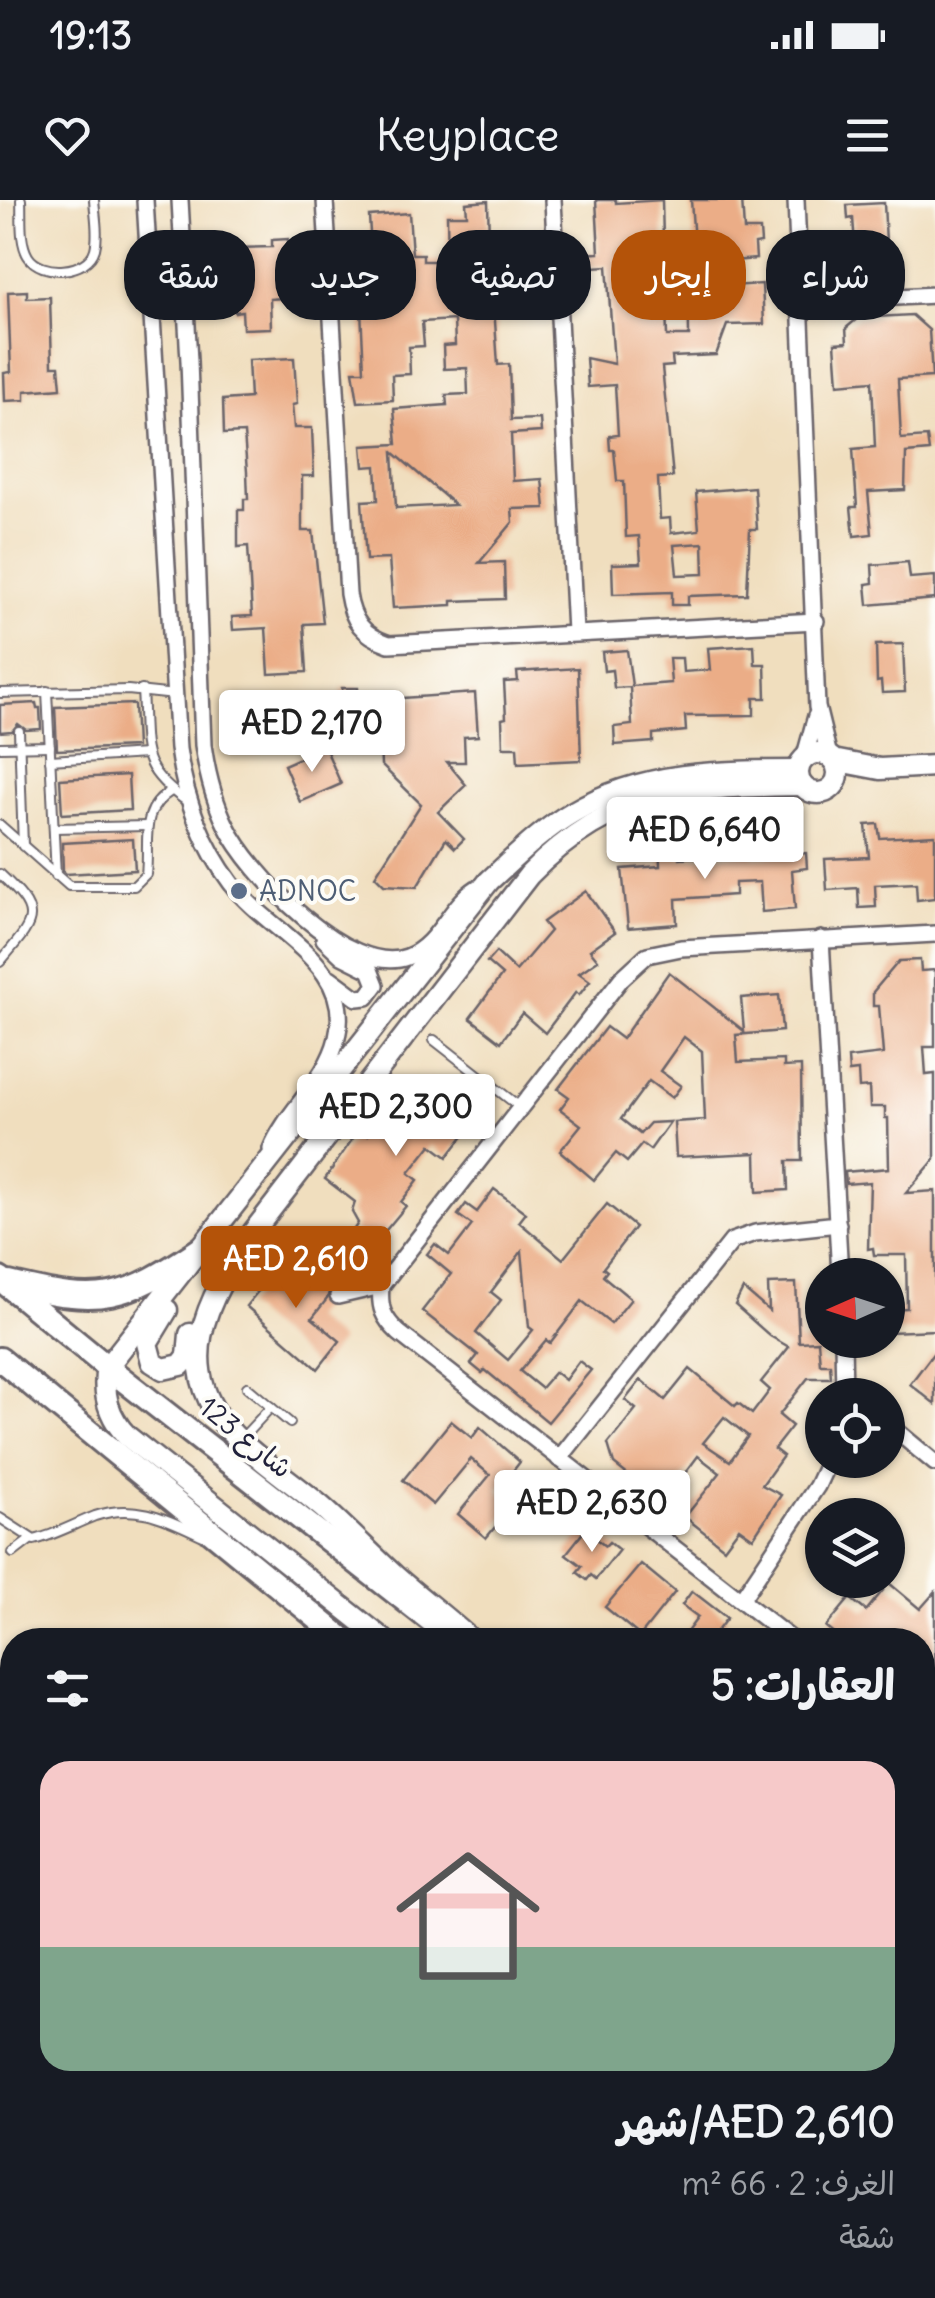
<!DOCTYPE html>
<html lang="ar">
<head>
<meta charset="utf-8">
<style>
  :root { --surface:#171b24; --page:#242831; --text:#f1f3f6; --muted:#9ea1a6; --line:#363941; --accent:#b45309 }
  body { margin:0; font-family:Delius,"Playpen Sans Arabic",sans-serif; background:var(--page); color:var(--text); direction:rtl; height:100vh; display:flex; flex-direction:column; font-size:38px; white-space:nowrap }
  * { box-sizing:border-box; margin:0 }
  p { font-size:32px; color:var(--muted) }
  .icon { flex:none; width:55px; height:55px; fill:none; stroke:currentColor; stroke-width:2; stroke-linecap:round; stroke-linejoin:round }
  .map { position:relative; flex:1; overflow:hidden; direction:ltr }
  .panel { position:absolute; left:0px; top:1428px; width:935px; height:672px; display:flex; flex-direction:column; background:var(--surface); border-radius:40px 40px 0 0; box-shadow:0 2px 8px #0004; direction:rtl }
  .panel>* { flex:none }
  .guide { position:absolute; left:30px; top:30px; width:875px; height:90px; direction:rtl; display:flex; gap:20px }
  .needle { width:65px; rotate:267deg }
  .fabs { position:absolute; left:805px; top:1058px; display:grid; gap:20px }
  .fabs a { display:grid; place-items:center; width:100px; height:100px; border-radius:50%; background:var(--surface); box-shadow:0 2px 8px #0004; font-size:50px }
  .price { position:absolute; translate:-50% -85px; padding:0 22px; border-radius:10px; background:#fff; color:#222; font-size:32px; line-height:65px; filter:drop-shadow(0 2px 5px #0008) }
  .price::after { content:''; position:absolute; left:50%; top:60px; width:30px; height:22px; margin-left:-15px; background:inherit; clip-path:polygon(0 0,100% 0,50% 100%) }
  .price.current { background:var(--accent); color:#fff }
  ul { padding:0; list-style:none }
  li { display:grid; align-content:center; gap:20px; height:530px; padding:0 40px }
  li+li { border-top:2px solid var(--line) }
  li span { display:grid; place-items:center; height:310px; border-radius:30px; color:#555 }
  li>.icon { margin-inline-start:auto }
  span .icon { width:180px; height:180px; fill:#fffc; stroke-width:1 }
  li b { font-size:42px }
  h2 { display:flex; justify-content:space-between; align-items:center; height:120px; padding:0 40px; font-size:42px }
  .pill { padding:0 35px; border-radius:40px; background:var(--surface); box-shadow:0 2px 8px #0004; font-size:35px; line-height:90px }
  .pill.current { background:var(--accent); color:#fff }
  .status { display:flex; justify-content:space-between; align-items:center; height:70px; padding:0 50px; background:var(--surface); direction:ltr }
  .status svg { height:28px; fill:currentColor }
  header { display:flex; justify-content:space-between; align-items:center; height:130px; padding:0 40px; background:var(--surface); font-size:45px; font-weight:600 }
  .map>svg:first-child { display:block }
  .water { fill:#70b6e7; stroke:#496c91; stroke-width:2.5 }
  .building { fill:#ebad87; fill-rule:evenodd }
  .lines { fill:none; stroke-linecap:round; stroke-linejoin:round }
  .service-casing { stroke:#6a6469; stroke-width:12 }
  .minor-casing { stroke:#6a6469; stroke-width:20 }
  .tertiary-casing { stroke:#6a6469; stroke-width:25 }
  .secondary-casing { stroke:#6a6469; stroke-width:28 }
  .service { stroke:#fff; stroke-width:8 }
  .minor { stroke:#fff; stroke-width:15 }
  .tertiary { stroke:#fff; stroke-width:20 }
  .secondary { stroke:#fff; stroke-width:22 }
  .service-dot { fill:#5c6f8a; stroke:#fdfcf7; stroke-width:4 }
  .labels { text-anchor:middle; stroke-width:8; stroke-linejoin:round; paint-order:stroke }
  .service-label { font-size:28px; fill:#4e5e75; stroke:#fdfcf7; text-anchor:start }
  .street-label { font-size:28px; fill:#22223b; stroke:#fdfcf7 }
</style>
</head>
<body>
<div class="status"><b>19:13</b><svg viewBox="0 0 49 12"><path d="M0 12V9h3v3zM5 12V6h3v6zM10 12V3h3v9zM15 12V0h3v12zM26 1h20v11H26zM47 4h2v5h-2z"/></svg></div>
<header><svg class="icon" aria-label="menu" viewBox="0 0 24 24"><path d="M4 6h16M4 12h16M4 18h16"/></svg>Keyplace<svg class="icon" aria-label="heart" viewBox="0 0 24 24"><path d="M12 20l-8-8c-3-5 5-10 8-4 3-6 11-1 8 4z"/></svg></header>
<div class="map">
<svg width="935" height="2098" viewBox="0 0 935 2098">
  <rect width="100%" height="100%" fill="#fdfcf7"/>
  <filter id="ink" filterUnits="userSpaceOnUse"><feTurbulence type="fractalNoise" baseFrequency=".01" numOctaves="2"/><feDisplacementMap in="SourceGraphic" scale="20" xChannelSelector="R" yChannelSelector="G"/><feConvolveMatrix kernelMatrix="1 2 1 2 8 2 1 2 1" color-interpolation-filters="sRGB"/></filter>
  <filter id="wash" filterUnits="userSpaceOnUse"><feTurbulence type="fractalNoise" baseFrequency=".0048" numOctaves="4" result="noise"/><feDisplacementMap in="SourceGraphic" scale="40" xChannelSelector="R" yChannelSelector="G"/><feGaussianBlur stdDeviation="2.25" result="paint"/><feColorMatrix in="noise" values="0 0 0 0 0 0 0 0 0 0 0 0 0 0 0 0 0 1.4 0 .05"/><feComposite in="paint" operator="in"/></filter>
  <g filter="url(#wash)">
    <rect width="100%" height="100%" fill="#f0debe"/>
    <polygon class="water" points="0,1673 12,1683 12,2088 527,2088 540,2098 0,2098"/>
    <g id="blocks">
      <g class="building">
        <path d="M596,0H616V3L662,0L663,40L657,41L658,55L650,56L652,109L666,108L667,136H689L688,57L695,56L691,0H742L744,30H760L761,43L755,44L756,59L718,62L731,86L762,84L764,124L727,125L716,155L672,157L673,166L662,167L673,277L658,278L660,319L670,318L671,333L699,330L696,292L754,287L757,329H750L747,394L688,396V405H672V392L613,394L612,364L641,363L639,336L626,337L624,281H617L614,250H610L609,236L618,235L615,185L588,187L586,158L614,164L607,66L578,68L577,54L599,53ZM703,343L704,374L677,375L674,345Z"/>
        <path d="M488,1L489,41L535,39L536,56L495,57L497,106L494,107L498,165L509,164L511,220L540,219L541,232L511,234L513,281L542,279L545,308L512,309L513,322L479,363L504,362L505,399L452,401V405L393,408L389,359L366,360L362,301L378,300L376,266L364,267L362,246L397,244L394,209L447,205L446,195L468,194L467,168L444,169L443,146L455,145L454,120L422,122L424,146L409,147L410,174L392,175L393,200L358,202L353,171H364L361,110L390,108L387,61L340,65L339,53L371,50L369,16L409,13L412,54H423V61H448L447,15H467L466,3ZM393,252L455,305L396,308Z"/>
        <polygon points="884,3 886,43 855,45 853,18 848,19 847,5"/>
        <polygon points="288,39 289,54 303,53 305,77 282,77 283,98 270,99 271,128 243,129 242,111 235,112 234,103 216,104 214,67 224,66 223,59 235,58 234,48 272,47 272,40"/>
        <polygon points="27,91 27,98 50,97 52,166 59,166 61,188 25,191 25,200 5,201 4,173 11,172 8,92"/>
        <polygon points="912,115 929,130 932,177 898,179 901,239 927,237 929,251 906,253 905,290 868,292 872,334 854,336 851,307 857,307 853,249 875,247 872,181 838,184 835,143 847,142 846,128 858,118"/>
        <polygon points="294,158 297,204 292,205 294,228 312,228 314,276 302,276 302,331 313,331 323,423 304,424 307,472 269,474 266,428 233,430 232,417 252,416 248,346 238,347 238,310 244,310 244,299 248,299 247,272 244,233 224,234 223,200 250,198 248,160"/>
        <polygon points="908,362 910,378 935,376 935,399 868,405 866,384 873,383 872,365"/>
        <polygon points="903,444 905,492 882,493 881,481 877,482 876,445"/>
        <polygon points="754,445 755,464 765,464 766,498 754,498 754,515 685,516 686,531 653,534 653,542 615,545 614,527 632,525 630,487 614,488 612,470 604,471 602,452 627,450 632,486 671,483 669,458 682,458 683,472 710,470 708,448"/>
        <polygon points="578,468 581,560 518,563 517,547 503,547 502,519 506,518 504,482 518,481 517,472"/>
        <polygon points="342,488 358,488 360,526 388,499 475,493 478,536 464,537 465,562 447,562 466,585 438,612 464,639 455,648 446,639 417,687 384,685 375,676 421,604 381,565 380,544 330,547 346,538 324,510 343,507"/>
        <polygon points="301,497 303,544 257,546 256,516 249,516 248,500"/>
        <polygon points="36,503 37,508 40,508 41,529 26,530 18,524 12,531 0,532 0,505"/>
        <polygon points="134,504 136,547 57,550 55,507"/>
        <polygon points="325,547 341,584 300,602 284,565"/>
        <polygon points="128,575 130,610 62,614 60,579"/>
        <polygon points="878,624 880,638 935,635 935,698 917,700 916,683 875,685 876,707 859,708 858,688 827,690 825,659 869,657 866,625"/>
        <polygon points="133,639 135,670 66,674 63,671 62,643"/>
        <polygon points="679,641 680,658 740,654 739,650 753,649 754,657 806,653 807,668 792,670 795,709 762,712 760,682 735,683 735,695 676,699 677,724 628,728 622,669 660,666 659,642"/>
        <polygon points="586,691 615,732 590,750 598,760 579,773 590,781 579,795 576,792 545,833 522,813 501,842 470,818 502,775 487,762 496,752 516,771 550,731 543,722"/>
        <polygon points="920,760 921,771 935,770 935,847 924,847 926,875 935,874 935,959 906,993 935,991 935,1130 890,1132 889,1109 907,1108 906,1055 874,1055 873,1048 868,1049 870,982 846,984 845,972 889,968 888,918 885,918 885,907 870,907 869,887 859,888 858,871 849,872 848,858 883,854 879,806 873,806 873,792 899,761"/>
        <polygon points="669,772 744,831 741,798 779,795 782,831 736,835 738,862 784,860 784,867 801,866 802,961 787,961 788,990 757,992 756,953 676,957 674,922 705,920 702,851 684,837 660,871 681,886 672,898 649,881 621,919 640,934 650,923 670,922 650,950 642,944 627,962 616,953 594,980 560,951 581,925 560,909 569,897 558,889 606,827 622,839"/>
        <polygon points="428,891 444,903 449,896 466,909 471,903 482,912 447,957 431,945 409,973 418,980 401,1002 406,1006 381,1036 374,1040 367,1035 364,1038 354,1029 358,1023 352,1012 355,1002 325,979 360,928 368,935 382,916 392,924 404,907 412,913"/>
        <path d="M494,989L526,1013L519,1022L563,1059L607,1004L635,1027L603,1068L607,1071L603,1076L631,1099L611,1124L582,1101L550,1143L546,1140L520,1171L541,1188L555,1172L565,1180L579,1161L591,1170L548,1222L485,1170L482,1173L471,1164L478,1155L422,1111L451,1074L427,1054L435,1044L449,1055L472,1025L458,1015L466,1004L477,1012ZM522,1051L529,1127L533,1130L508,1160L476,1133L501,1100L491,1092Z"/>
        <polygon points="285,1058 320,1087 327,1078 337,1085 330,1089 327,1099 312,1118 340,1141 318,1169 246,1106"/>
        <path d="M796,1083L799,1142L818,1141L820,1164H830L831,1178H808L779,1215L792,1226L774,1249L783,1256L762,1285L781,1295L753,1338L739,1328L724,1348L685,1317L720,1273L698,1256L663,1303L614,1264L608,1244L636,1209L625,1200L641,1180L665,1200L690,1169L735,1206L738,1203L752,1214L770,1190L761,1182L789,1147L770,1136L735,1105L743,1089L769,1111L768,1084ZM724,1217L748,1236L730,1261L703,1243Z"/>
        <polygon points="935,1151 935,1204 910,1184"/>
        <polygon points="451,1221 472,1238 480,1227 520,1262 498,1290 514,1304 486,1338 458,1314 490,1275 471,1259 433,1305 403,1280"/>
        <polygon points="585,1330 605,1346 609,1342 619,1350 596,1379 591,1375 587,1380 577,1372 582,1366 566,1354"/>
        <polygon points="641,1364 675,1392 640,1436 605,1407"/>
        <polygon points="889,1383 920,1409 935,1392 935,1478 922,1467 922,1440 842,1440 826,1427 850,1398 866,1411"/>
        <polygon points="692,1391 727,1418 710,1440 681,1440 698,1417 682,1405"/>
      </g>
    </g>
  </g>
  <g filter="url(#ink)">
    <use href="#blocks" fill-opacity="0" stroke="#6a6469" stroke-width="2.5"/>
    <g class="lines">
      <defs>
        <g id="service">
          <path d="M21,0C22,17 19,41 28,56C41,77 88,74 95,49C99,34 95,15 94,0"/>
          <path d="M142,490C146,549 136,567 189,603"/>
          <polyline points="47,491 56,676"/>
          <polyline points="0,493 128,490 175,495"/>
          <polyline points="19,531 23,646"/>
          <polyline points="0,547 50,546"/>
          <polyline points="50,560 146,554"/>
          <path d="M0,625L69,686H134L146,674C150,641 138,611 171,591"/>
          <polyline points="54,628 147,626"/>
          <path d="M0,674C44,715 36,719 0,762"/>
          <polyline points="434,840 521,908"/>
          <polyline points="247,1187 290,1223"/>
          <polyline points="243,1237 271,1207"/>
          <path d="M0,1318L34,1340C55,1335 74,1324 95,1316C135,1302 167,1319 203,1336"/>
          <polyline points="13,1353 30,1340"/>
        </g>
        <g id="minor">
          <path d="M145,0L178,549C185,598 201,643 231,683C268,733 355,763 337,838C327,880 287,910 271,949"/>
          <path d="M180,0L189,161L203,545C207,573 213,599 226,625C249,673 349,778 407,757C439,745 449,706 477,688"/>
          <path d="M325,0L348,394C352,421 363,435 389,444L816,421"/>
          <polyline points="553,0 575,432"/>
          <polyline points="796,0 817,507 829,556"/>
          <polyline points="802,102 935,95"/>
          <polyline points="804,559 816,516"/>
          <polyline points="324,739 342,756 370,770 376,785 367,797 357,798 330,778"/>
          <polyline points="821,739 840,1075"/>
          <polyline points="338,1096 381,1086"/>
          <polyline points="843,1140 844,1195"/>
          <polyline points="888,1224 935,1263"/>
          <polyline points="559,1259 732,1041 755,1033 838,1024"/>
          <polyline points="741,1400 817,1286 829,1260"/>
          <path d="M792,1440L399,1133C383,1118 379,1108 381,1086L621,779L647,755L681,748L935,734"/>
          <polyline points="922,1542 935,1552"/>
        </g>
        <g id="tertiary">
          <circle cx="818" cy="573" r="20"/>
          <polyline points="833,560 880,569 935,566"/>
          <polyline points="167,1110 147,1143 152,1162 163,1169 181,1165 188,1156 190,1134"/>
          <path d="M384,1440L127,1236C108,1216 102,1194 107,1167L489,681C515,657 542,630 573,612C642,571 720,571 798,571"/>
          <path d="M471,1440C447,1418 420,1398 395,1376C371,1354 348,1330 323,1308C296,1285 266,1265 240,1241C166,1171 206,1100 254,1031L529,675C614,588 688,587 802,585"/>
        </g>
        <g id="secondary">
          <polyline points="0,1079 107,1167 456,1440"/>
          <path d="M9,1083C101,1106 123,1101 202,1048"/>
          <polyline points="0,1159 344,1440"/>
          <polyline points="922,1803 935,1813"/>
          <polyline points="922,1890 935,1900"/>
        </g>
      </defs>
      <use href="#service" class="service-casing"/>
      <use href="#minor" class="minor-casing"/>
      <use href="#tertiary" class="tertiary-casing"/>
      <use href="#secondary" class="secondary-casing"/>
      <use href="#service" class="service"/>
      <use href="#minor" class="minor"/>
      <use href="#tertiary" class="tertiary"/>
      <use href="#secondary" class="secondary"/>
    </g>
  </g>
  <circle class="service-dot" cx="239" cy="691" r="10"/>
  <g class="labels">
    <g class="service-label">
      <text x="259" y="701">ADNOC</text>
    </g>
    <g class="street-label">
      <text transform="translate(246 1237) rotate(39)" y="10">شارع 123</text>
    </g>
  </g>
</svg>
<div class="fabs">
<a><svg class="needle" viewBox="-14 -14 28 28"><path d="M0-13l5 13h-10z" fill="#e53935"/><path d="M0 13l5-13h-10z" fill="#9ea1a6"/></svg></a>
<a><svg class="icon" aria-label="locate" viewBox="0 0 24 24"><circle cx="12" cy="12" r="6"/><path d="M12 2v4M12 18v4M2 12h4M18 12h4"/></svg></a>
<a><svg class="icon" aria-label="layers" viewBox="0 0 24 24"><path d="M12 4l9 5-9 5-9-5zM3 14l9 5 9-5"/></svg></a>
</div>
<b class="price" style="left:312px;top:575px">AED 2,170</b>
<b class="price" style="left:705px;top:682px">AED 6,640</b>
<b class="price" style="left:396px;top:959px">AED 2,300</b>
<b class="price current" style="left:296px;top:1111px">AED 2,610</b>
<b class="price" style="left:592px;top:1355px">AED 2,630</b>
<div class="guide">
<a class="pill">شراء</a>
<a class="pill current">إيجار</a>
<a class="pill">تصفية</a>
<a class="pill">جديد</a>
<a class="pill">شقة</a>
</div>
<section class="panel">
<h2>العقارات: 5<svg class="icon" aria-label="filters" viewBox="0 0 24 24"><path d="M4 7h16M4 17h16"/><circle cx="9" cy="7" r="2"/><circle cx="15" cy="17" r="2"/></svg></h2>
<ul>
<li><span style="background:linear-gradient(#f6c9c9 60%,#7fa58c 0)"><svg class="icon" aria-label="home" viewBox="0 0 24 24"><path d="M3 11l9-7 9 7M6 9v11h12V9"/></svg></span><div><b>AED 2,610/شهر</b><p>الغرف: 2 · 66 m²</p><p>شقة</p></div></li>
</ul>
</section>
</div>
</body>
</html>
